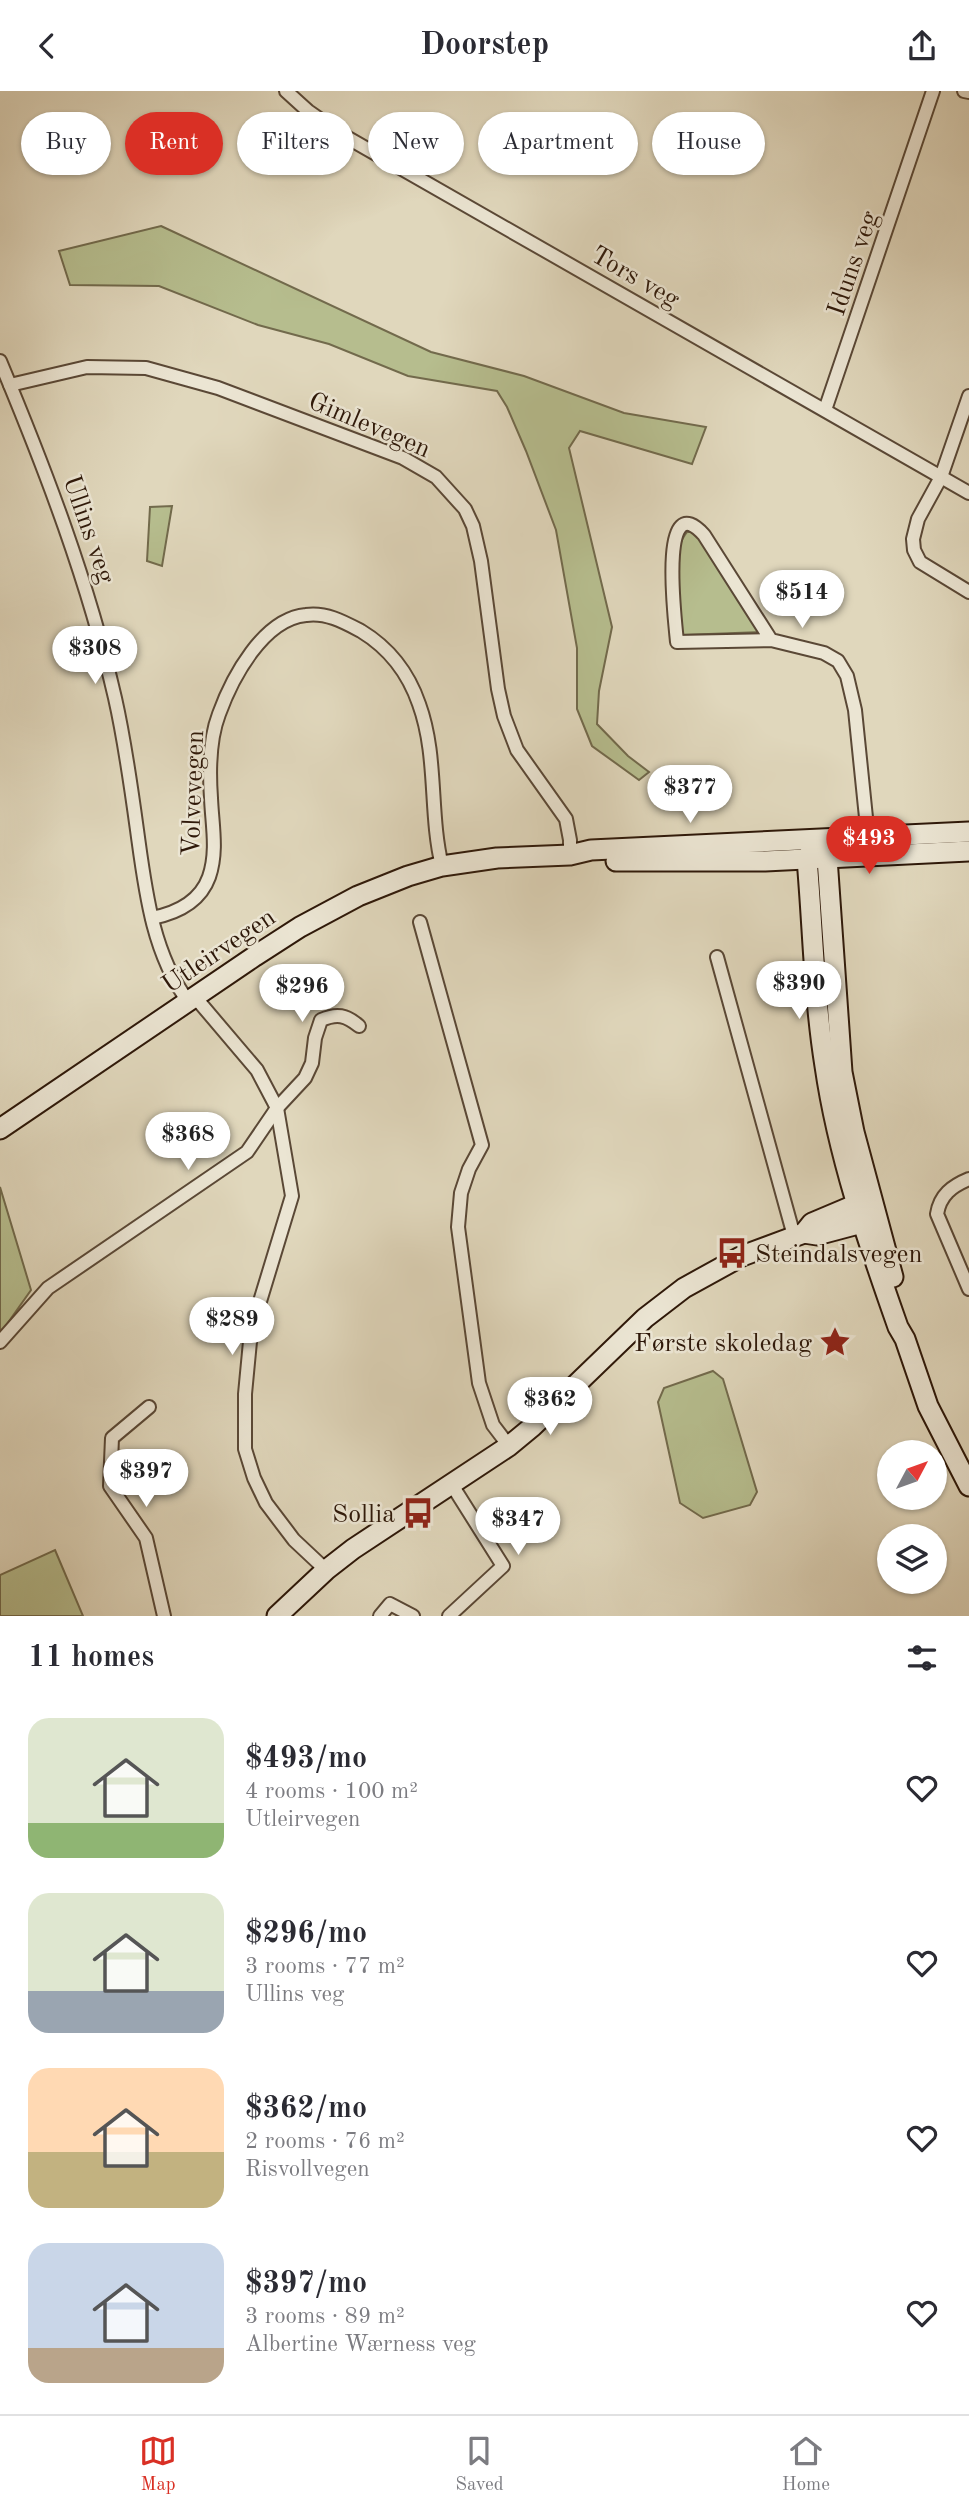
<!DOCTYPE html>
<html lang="en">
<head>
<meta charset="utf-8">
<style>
  :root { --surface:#fff; --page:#f2f2f3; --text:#2b2b33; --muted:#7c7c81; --line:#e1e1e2; --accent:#d93025 }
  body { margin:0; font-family:"Old Standard TT",serif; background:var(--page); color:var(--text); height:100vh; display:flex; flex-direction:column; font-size:26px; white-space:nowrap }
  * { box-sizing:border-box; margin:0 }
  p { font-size:23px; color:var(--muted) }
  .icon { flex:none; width:38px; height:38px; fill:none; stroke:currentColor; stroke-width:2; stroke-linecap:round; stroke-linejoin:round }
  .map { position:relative; height:1525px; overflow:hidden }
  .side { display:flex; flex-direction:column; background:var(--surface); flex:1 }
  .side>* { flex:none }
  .guide { position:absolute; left:21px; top:21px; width:928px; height:63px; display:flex; gap:14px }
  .needle { width:46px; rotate:49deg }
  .buttons { position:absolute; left:877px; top:1349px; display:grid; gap:14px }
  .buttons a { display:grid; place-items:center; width:70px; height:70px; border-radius:50%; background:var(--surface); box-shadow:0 2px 5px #0004; font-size:35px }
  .price { position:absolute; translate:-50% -60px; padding:0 16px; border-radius:24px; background:#fff; color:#222; font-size:23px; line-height:46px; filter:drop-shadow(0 2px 4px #0008) }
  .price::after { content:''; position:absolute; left:50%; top:42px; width:21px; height:16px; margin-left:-10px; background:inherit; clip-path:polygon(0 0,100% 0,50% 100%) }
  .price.on { background:var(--accent); color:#fff }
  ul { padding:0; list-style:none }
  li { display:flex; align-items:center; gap:21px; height:175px; padding:0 28px }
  li span { display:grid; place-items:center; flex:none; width:196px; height:140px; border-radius:21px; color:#555 }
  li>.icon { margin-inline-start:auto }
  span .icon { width:84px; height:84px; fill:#fffc; stroke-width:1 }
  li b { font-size:30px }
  h2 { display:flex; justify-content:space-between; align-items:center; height:84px; padding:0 28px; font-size:30px }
  .tag { padding:0 24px; border-radius:32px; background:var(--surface); box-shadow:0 2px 5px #0004; font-size:24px; line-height:63px }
  .tag.on { background:var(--accent); color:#fff }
  header { display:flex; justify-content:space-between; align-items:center; height:91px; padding:0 28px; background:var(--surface); font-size:32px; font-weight:700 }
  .menu { display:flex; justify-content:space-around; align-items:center; height:98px; border-top:2px solid var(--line); background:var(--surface); font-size:19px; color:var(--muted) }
  .menu a { display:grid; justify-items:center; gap:4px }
  .menu .on { color:var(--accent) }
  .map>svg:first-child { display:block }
  .green { fill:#b6bd8e; stroke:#726a4c; stroke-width:2 }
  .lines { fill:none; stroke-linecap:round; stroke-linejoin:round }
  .street-casing { stroke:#5a4836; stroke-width:16 }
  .secondary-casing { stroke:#2e1809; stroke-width:23 }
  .street { stroke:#ebe5d3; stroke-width:12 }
  .secondary { stroke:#ebe5d3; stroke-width:19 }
  .labels { text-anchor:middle; stroke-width:5; stroke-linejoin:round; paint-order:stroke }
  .street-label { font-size:26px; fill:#2e1809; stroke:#ebe5d3 }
  .poi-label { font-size:26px; fill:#2e1809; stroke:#ebe5d3; text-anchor:end }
</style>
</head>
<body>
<header><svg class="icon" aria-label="back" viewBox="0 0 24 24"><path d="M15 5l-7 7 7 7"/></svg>Doorstep<svg class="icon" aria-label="share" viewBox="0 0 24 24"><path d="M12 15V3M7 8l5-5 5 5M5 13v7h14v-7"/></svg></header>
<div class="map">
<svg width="969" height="1525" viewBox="0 0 969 1525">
  <rect width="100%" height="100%" fill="#e0d7bc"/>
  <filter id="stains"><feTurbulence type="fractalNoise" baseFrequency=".00286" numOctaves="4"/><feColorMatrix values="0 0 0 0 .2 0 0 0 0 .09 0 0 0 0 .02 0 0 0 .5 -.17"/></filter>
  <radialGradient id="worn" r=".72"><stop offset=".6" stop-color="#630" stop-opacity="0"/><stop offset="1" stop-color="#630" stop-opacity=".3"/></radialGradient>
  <g class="green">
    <polygon points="161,135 431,261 524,285 624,322 706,336 692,373 580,340 569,357 612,536 599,600 597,633 628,665 649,681 639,689 592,655 577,618 577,557 556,439 526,360 507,316 497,300 408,285 329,253 258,234 159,195 70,194 59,160"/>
    <polygon points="172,415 162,475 147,470 150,416"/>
    <path d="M687,441H696L762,541L682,544C681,516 669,461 687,441Z"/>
    <polygon points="0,1096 31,1199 0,1243"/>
    <polygon points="713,1280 723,1288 757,1401 750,1414 703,1427 680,1412 658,1311 664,1297"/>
    <polygon points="55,1459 83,1525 0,1525 0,1484"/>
  </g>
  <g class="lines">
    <defs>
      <g id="street">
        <polyline points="286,0 308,20 341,43 969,402"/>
        <polyline points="964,0 969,1"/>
        <path d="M0,270C46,380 88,490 115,607C125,651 131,695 137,739C145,797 152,862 188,910"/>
        <polyline points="10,294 87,276 146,277 218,297 403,367 436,386 465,418 473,435 481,470 498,598 504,625 517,659 566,728 570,749 570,764"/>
        <polyline points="969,305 941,386 918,428 913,448 914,459 920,471 969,501"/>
        <polyline points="825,319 933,0"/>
        <path d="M771,549L704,444C657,392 676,537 677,551L771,549L824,562L838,570L847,585L855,619L868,746"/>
        <path d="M152,827C177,822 200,811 209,786C218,760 212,733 211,707C209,679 209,649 219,623C232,587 263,528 306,524C326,521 344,531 361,540C389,557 408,581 419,613C438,665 429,722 442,775"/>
        <polyline points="420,831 482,1054 469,1078 461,1102 458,1136 479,1292 493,1334 509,1355"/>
        <polyline points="717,866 794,1145"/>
        <polyline points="195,906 257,979 277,1017 292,1105 251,1240 245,1303 245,1358 254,1387 266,1412 294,1449 326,1479"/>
        <path d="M969,1088C952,1095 940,1104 937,1123L969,1198"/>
        <path d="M0,1251L48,1197L247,1061L277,1017L305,987L312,972L315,947L321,929C337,922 346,924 359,935"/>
        <polyline points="149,1316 112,1347 110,1395 146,1447 164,1525"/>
        <polyline points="380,1525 390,1513 413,1525"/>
        <polyline points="449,1525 503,1475 452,1394"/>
      </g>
      <g id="secondary">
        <path d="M816,749L807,768C813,837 814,906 825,975C838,1065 868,1151 898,1236L905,1248L928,1315L969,1395"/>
        <polyline points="816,749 827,767 842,981 854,1041 893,1186"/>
        <polyline points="616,770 765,770 969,760"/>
        <polyline points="0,1038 255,865 300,836 358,805 408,785 442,775 497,767 570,764 591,759 969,741"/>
        <polyline points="804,1142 812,1132 857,1113 868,1117"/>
        <polyline points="277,1525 326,1479 353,1458 509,1355 532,1336 645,1227 684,1197 742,1165 804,1142 817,1144 862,1132 874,1119"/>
      </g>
    </defs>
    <use href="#street" class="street-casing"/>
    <use href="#secondary" class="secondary-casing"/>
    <use href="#street" class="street"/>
    <use href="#secondary" class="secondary"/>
  </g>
  <defs>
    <symbol id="bus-bare" viewBox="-9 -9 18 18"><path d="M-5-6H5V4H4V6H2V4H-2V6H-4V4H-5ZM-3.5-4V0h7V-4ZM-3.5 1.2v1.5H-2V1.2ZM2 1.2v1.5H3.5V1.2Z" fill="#8f2418" stroke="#ebe5d3" stroke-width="2.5" paint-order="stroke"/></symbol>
    <symbol id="sight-bare" viewBox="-9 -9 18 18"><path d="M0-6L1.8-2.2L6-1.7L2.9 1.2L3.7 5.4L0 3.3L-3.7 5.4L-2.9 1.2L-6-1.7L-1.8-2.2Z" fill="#8f2418" stroke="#ebe5d3" stroke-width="2.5" paint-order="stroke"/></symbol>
  </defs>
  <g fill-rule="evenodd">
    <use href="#bus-bare" x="710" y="1140" width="44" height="44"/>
    <use href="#sight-bare" x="813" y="1229" width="44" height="44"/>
    <use href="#bus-bare" x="396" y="1400" width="44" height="44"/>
  </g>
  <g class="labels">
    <g class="street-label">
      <text transform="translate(852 172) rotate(-71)" y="9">Iduns veg</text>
      <text transform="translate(636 185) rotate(30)" y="9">Tors veg</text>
      <text transform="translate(370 333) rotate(23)" y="9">Gimlevegen</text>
      <text transform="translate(90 438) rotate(71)" y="9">Ullins veg</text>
      <text transform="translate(192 702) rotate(-88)" y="9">Volvevegen</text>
      <text transform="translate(218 859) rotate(-34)" y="9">Utleirvegen</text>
    </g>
    <g class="poi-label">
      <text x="755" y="1171" text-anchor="start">Steindalsvegen</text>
      <text x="812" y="1260">Første skoledag</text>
      <text x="395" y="1431">Sollia</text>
    </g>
  </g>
  <rect width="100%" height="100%" filter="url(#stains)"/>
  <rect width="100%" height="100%" fill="url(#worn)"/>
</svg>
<div class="buttons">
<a><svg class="needle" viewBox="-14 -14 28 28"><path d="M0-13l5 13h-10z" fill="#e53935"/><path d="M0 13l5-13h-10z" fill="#7c7c81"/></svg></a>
<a><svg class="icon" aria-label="layers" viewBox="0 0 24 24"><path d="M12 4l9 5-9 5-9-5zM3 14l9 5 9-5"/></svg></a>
</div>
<b class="price" style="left:802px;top:539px">$514</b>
<b class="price" style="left:95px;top:595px">$308</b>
<b class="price" style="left:690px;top:734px">$377</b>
<b class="price on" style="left:869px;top:785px">$493</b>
<b class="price" style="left:799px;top:930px">$390</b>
<b class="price" style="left:302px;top:933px">$296</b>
<b class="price" style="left:188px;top:1081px">$368</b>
<b class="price" style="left:232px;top:1266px">$289</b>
<b class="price" style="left:550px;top:1346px">$362</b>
<b class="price" style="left:146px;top:1418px">$397</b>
<b class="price" style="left:518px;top:1466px">$347</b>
<div class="guide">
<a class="tag">Buy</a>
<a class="tag on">Rent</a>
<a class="tag">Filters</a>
<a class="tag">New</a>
<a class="tag">Apartment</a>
<a class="tag">House</a>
</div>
</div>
<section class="side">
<h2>11 homes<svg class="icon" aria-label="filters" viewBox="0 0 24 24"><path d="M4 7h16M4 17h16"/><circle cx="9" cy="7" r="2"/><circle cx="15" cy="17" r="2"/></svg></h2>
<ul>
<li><span style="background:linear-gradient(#dfe7d0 75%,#8fb573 0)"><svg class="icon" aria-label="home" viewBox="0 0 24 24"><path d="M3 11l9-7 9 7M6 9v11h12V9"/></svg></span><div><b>$493/mo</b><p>4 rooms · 100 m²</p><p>Utleirvegen</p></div><svg class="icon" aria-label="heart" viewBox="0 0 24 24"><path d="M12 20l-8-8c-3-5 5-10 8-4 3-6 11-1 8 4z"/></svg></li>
<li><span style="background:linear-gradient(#dfe7d0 70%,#9aa5b1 0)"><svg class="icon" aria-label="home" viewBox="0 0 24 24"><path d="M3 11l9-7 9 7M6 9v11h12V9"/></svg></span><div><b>$296/mo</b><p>3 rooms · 77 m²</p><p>Ullins veg</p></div><svg class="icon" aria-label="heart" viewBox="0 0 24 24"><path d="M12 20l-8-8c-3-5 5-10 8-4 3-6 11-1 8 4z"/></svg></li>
<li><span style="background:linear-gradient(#ffd9b3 60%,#c2b280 0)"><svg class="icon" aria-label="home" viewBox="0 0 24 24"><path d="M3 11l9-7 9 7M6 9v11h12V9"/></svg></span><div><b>$362/mo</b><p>2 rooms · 76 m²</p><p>Risvollvegen</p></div><svg class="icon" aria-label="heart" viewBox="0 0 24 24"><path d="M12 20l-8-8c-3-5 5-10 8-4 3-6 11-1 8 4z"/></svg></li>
<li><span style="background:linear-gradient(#c9d6e8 75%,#b9a48a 0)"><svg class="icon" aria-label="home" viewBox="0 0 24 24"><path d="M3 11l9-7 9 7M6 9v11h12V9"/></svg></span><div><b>$397/mo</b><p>3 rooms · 89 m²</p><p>Albertine Wærness veg</p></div><svg class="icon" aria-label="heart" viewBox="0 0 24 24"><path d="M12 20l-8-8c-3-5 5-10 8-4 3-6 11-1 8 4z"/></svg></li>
</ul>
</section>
<nav class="menu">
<a class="on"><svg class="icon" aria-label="map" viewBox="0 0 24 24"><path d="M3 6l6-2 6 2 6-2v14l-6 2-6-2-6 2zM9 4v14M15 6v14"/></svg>Map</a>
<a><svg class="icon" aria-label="saved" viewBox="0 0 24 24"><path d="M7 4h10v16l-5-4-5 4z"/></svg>Saved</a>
<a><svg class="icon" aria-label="home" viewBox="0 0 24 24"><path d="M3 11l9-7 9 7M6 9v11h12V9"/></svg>Home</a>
</nav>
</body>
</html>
